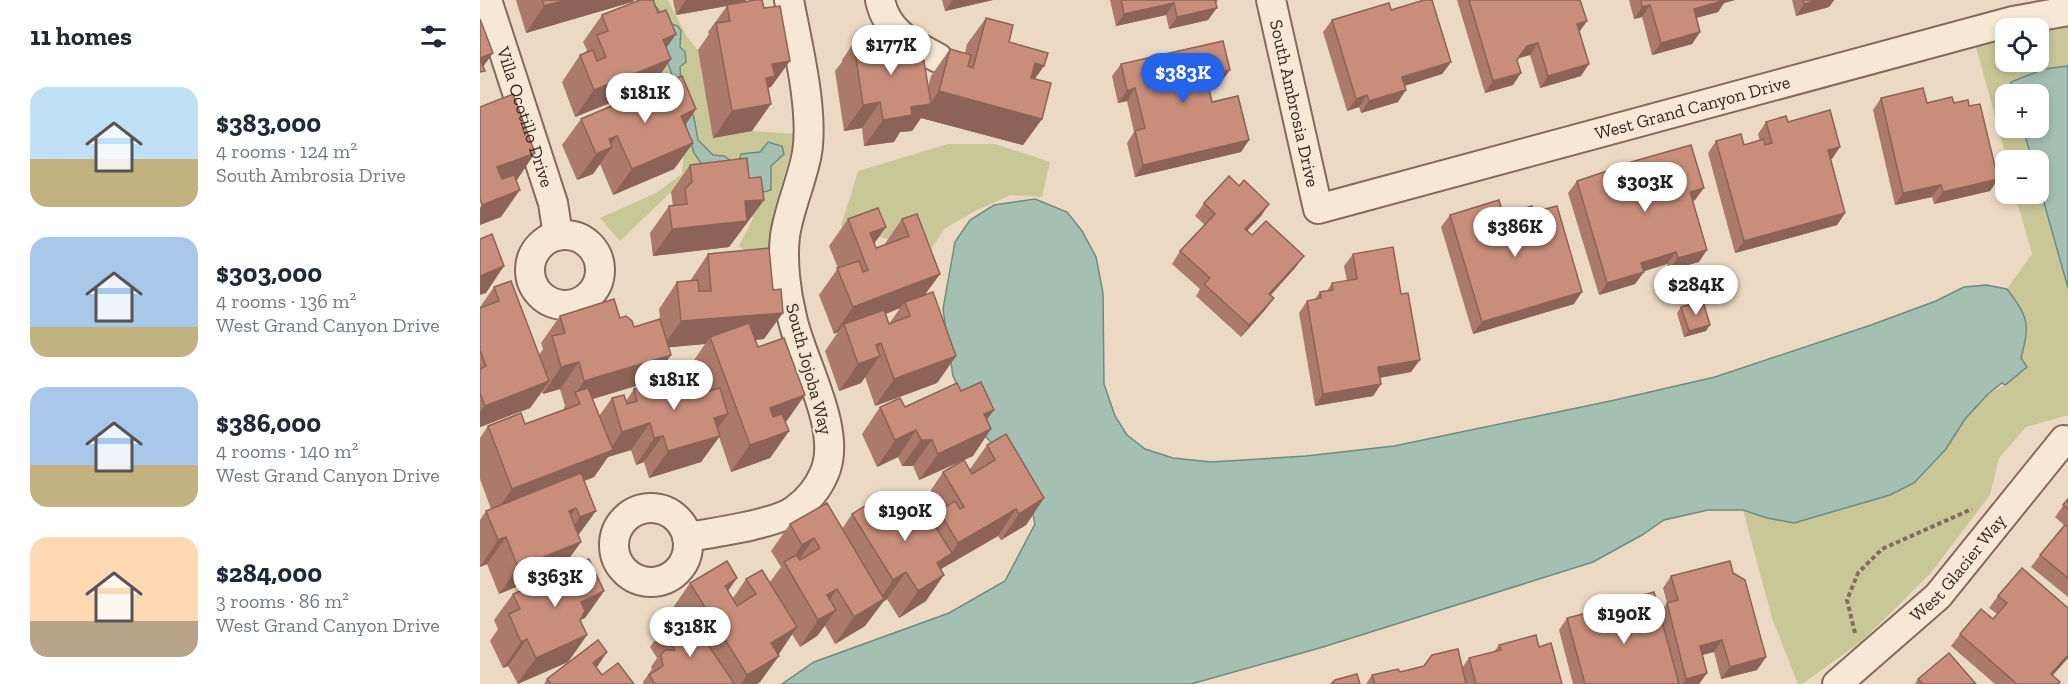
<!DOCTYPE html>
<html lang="en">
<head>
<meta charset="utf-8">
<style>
  :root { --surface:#fff; --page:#f6f6f7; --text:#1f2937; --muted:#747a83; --accent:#2563eb }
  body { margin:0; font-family:"Zilla Slab",serif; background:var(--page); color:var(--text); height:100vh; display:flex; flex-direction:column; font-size:22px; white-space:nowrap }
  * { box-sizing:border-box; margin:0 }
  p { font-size:20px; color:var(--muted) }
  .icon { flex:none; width:33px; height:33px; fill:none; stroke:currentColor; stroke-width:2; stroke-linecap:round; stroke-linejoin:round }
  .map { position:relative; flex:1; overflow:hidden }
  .drawer { display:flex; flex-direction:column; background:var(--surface); width:480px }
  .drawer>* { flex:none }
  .tools { position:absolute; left:1515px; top:18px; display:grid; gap:12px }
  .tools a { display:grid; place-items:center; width:54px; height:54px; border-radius:12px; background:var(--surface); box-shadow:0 3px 9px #0003; font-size:30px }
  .price { position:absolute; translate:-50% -51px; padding:0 14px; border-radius:21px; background:#fff; color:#222; font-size:20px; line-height:39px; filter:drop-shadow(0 2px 3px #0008) }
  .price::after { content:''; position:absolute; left:50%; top:36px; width:18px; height:14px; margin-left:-9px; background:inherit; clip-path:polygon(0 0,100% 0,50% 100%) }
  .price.on { background:var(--accent); color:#fff }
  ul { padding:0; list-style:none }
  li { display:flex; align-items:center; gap:18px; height:150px; padding:0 30px }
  li span { display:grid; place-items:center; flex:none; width:168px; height:120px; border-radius:18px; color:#555 }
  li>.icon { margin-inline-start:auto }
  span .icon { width:72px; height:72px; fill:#fffc; stroke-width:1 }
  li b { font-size:26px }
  h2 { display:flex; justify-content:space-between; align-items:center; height:72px; padding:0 30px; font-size:26px }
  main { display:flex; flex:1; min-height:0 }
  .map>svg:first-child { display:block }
  .green { fill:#c9c798 }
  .water { fill:#a5bfb3; stroke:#6d8c7f; stroke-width:1.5 }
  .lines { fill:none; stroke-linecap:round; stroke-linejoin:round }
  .minor-casing { stroke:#856a5b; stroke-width:32 }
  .path { stroke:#856a5b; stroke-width:4; stroke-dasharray:4.5 3; stroke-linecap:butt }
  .minor { stroke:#f7e8d6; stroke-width:28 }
  .wall { fill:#ac7a6a; fill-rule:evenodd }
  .shaded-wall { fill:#8c6356 }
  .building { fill:#c88e7b; stroke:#8c6356; stroke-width:1.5 }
  .labels { text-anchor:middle; stroke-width:5; stroke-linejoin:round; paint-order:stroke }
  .street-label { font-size:18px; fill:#36261e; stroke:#f4e4d2 }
</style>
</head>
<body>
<main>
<section class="drawer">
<h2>11 homes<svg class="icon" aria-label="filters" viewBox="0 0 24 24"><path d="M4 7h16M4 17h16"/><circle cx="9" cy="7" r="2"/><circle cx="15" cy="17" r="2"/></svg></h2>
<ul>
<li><span style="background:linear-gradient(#bfe0f5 60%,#c2b280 0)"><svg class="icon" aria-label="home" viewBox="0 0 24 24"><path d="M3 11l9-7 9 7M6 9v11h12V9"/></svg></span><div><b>$383,000</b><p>4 rooms · 124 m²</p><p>South Ambrosia Drive</p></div></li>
<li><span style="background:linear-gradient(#a9c7e8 75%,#c2b280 0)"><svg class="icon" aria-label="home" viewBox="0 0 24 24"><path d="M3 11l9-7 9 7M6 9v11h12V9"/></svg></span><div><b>$303,000</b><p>4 rooms · 136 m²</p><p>West Grand Canyon Drive</p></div></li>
<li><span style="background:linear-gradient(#a9c7e8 65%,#c2b280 0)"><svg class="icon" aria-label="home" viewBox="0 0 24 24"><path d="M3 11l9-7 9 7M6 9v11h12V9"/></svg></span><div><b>$386,000</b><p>4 rooms · 140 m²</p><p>West Grand Canyon Drive</p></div></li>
<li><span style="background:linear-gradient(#ffd9b3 70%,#b9a48a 0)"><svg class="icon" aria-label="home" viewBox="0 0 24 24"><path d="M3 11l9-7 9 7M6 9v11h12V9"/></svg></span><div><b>$284,000</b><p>3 rooms · 86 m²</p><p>West Grand Canyon Drive</p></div></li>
</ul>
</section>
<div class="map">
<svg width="1588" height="684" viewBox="0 0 1588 684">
  <rect width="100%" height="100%" fill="#ecd9c3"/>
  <g class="green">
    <polygon points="152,0 188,0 207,37 218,50 234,138 272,131 316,134 292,217 291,269 259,246 273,218 248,185 191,192 140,241 120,218 176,193 202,174 204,150 183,102 177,61"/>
    <polygon points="1588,26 1588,66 1564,69 1531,82 1534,94 1526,94 1526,128 1543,128 1552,160 1527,160 1496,47 1525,40 1526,62 1558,62 1559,33"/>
    <polygon points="468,144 515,144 570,162 562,197 531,195 495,211 464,229 450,251 361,226 378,171"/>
    <path d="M1559,185L1588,288V415L1546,427L1519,458L1510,495L1450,574L1382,641L1322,684H1318L1292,618L1263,510L1287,518L1314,523L1410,495L1434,483L1466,449L1485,419L1508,394L1525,385L1546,366L1541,358C1550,324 1549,318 1527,289L1552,254L1535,194H1558Z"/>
  </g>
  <g class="water">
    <polygon points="166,0 174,0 173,3 189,23 198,26 201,31 200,47 205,52 206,62 200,67 201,83 214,118 218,140 233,155 244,156 251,161 259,161 261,154 280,152 288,142 302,146 304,154 291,166 291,190 284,192 271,184 228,173 214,153 206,126 194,100 192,75"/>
    <polygon points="1588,66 1588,288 1559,185 1558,160 1552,160 1543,128 1558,128 1558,94 1534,94 1531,82 1564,69"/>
    <path d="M555,199L587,212L602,231L616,257L623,293L624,384L635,416L647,435L665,449L693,458L731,462L826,456L914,446L1135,400L1235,377L1391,325L1456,301L1484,287L1506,285L1527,289C1549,318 1550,324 1541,358L1547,367L1525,385L1522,383L1508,394L1485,419L1466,449L1434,483L1410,495L1314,523L1287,518L1263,510H1228L1184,520L1162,535L1113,562L843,647L711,684H302L334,662L469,613L525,581L555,524L546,481L498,428L473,376L463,309L475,242L490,220L514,205Z"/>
  </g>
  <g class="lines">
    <defs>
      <g id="minor">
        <path id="s1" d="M7,0L73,203L78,235"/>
        <path d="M400,0C407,33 431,43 458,58"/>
        <path id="s2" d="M791,0L838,209L1533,21L1588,11"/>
        <circle cx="85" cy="270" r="35"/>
        <circle cx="171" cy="545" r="37"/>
        <path d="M207,537C232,533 298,524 316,509C328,500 338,488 344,474C364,431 321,361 312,317C306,293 302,261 305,236C309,208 322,181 327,153C334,110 317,43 309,0"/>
        <path id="s3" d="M1357,684L1458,596L1584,440L1588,443"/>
      </g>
    </defs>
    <use href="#minor" class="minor-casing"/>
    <polyline class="path" points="1375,633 1367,600 1378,573 1402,549 1492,509"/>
    <use href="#minor" class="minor"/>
  </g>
  <g class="wall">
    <polygon points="36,0 154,0 152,2 46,33"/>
    <polygon points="193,0 266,0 265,2 291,87 288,88 272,131 233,138 218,50 229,34 228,32 247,6 196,15"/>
    <polygon points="462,0 513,0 465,11"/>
    <polygon points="630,0 738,0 728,20 689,29 686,15 636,26"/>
    <polygon points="977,0 1100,0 1107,21 1100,31 1101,76 1060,88 1050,55 1039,58 1037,60 1033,85 1005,93"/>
    <polygon points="1149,0 1255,0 1244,3 1238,12 1216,18 1220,32 1212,44 1172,55 1162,17 1154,19"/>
    <polygon points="1312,0 1354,0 1349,7 1316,16"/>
    <polygon points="911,10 971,62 962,74 925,86 918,102 881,113 879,107 867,111 843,32 852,20"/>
    <polygon points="178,13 196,34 186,48 191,59 172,86 95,117 82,82 100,55 104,54 107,50 103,42 122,15"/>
    <polygon points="506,18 529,42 555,79 562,119 543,145 441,118 432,131 420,132 414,142 384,146 382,128 364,131 355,71 362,62 362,60 380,33 400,42 448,87 451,76 470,49 485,53 487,44"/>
    <polygon points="641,64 750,70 741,82 734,84 729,90 732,102 769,140 761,152 655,177 647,143 654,132 647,101 638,103 632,76"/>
    <polygon points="1401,98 1447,103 1474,103 1489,106 1518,179 1510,191 1454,204 1452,197 1415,205 1393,110"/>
    <polygon points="216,109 205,125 213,143 194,169 133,195 120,164 113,174 97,180 82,145 101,119"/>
    <polygon points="1286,122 1308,122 1352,159 1351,159 1365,213 1357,225 1255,253 1228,153 1236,141 1264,145 1280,141 1278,134"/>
    <polygon points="1151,162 1215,200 1212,201 1219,262 1189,270 1187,264 1164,271 1155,284 1119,295 1088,193 1097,181 1131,184 1143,190 1147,189 1143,174"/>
    <polygon points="210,165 269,178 284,200 249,247 173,256 170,233 189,206 193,206 191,192"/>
    <polygon points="759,186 789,204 781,216 767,231 815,268 790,295 785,310 761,337 716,296 720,289 692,264 700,251 725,225 715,216 724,203"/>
    <polygon points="1054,212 1094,304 993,334 961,227 970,215 1025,219 1029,213"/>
    <path d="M368,219L406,227L394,244L396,248L404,245L422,219L460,274L445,294L476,356L457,383L395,406L385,377L381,383L359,391L345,351L358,332L354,334L339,295L358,268L349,246ZM420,308L409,324L406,314Z"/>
    <path d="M228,254L284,339L275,340L306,422H305L309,431L290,458L251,472L239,437L221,462L169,478L164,462L156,465L151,450L128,457L114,477L104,481L99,536L101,542L82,568L19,594L7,564L0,567V520L6,511L11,509L0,479V438L8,426L45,424L83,410L85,406L80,389L63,394L62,392L50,408L0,427V307L14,287L59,355L63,349L61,343L80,316L140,318L154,327L180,319L179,309L197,282L210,281ZM225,344L212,363L215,371L154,389L146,401L132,398L119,416L113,399L172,381L191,355L189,347Z"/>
    <polygon points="873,254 931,372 900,378 901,384 893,396 835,406 819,313 827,301 835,299 840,292 847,291 852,283 867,281 864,266"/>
    <polygon points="1201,307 1226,331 1204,337 1197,313"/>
    <polygon points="481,391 507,420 493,456 439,480 433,466 422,466 418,457 397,467 382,434 400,407 425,407"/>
    <polygon points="507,445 564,498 546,525 521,540 518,536 461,569 446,601 419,618 407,599 403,602 385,626 355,644 345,626 337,636 320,647 312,634 298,654 280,682 277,684 163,684 163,682 172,669 171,667 177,658 170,647 189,621 196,616 192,609 210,583 248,591 253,598 266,579 290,582 301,567 291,551 310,524 362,529 372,514 404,518 428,513 451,521 455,516 445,499 463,472 490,469"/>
    <polygon points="1588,499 1588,597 1551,567 1560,555 1584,525 1575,517"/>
    <polygon points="1253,573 1286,657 1277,670 1241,679 1234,652 1222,655 1227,673 1219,684 1093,684 1079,630 1087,618 1122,619 1134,616 1133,613 1142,601 1180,613 1187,603 1183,588 1191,576"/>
    <polygon points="124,591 105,618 100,620 107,635 88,662 38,684 28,666 23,668 10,641 18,629 14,620 33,594"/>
    <polygon points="1518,596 1588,608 1588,658 1572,676 1578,684 1515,684 1471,646 1480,634 1513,619 1517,614 1509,608"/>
    <polygon points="1019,645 1059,647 1082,684 886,684 892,675 982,668 989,658 1014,652"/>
    <polygon points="116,668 122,675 154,684 64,684 67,679"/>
    <polygon points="1438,679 1496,684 1435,684"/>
  </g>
  <g class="shaded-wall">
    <polygon points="85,0 154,0 152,2 46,33 64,6"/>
    <polygon points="206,0 266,0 264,3 196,15"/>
    <polygon points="473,0 513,0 465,11"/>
    <polygon points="1240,0 1255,0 1244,3 1238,12 1205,21 1214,9"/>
    <polygon points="1338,0 1354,0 1349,7 1316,16 1324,4"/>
    <polygon points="694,3 686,15 636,26 644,14"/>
    <polygon points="1170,5 1162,17 1154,19 1162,7"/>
    <polygon points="737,8 728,20 689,29 697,17"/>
    <polygon points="1107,21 1098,33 1097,24"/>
    <polygon points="1220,32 1212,44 1172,55 1181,43"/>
    <polygon points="196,34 177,61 183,40"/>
    <polygon points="1058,43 1050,55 1039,58 1047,46"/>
    <polygon points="13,53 0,71 0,58"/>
    <polygon points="191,59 172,86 95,117 114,90"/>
    <polygon points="310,61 291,87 286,88 276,102 292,64"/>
    <polygon points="971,62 962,74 914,89 922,77"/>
    <polygon points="555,63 564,66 545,93"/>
    <polygon points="1109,64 1101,76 1060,88 1068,76"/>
    <polygon points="750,70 741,82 734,84 730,90 718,93 727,81 737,73"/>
    <polygon points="1041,73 1033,85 1005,93 1013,81"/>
    <polygon points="655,88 647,101 638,103 647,91"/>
    <polygon points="926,90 918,102 881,113 889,101"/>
    <polygon points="459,91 562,119 543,145 441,118 432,131 420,132 414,142 384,146 403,120 431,107 450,104"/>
    <polygon points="887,95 879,107 867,111 876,99"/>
    <polygon points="400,102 382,128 364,131 383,105"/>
    <polygon points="291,104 272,131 233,138 252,111"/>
    <polygon points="216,109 198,136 201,116"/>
    <polygon points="137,136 128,148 132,147 113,174 97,180 116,154 129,139"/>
    <polygon points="769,140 761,152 655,177 663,165"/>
    <polygon points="213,143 194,169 133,195 152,169"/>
    <polygon points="1360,147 1352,159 1340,162 1348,150"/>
    <polygon points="55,153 37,180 0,193 17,167"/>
    <polygon points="1518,179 1510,191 1454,204 1463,192"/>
    <polygon points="1461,185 1452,197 1415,205 1423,193"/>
    <polygon points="1224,188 1215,200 1201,204 1210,192"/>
    <polygon points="40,190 21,217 0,225 0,208 2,205"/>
    <polygon points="284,200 249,247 173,256 192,229 265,201"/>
    <polygon points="789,204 781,216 757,241 765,229"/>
    <polygon points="1365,213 1357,225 1255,253 1264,241"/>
    <polygon points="406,227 387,253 390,233"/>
    <polygon points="1227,250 1219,262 1189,270 1198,258"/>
    <polygon points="1196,252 1187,264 1152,275 1161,263"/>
    <polygon points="824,256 815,268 781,306 789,294"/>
    <polygon points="24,266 6,293 0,295 0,276"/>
    <polygon points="1164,272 1155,284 1119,295 1127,283"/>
    <polygon points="460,274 441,300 425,302 420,308 366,329 364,324 358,332 354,334 373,307"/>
    <polygon points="1102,292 1094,304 993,334 1002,322"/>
    <polygon points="794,298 785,310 761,337 769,325"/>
    <polygon points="303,313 284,339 233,344 230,337 225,344 182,348 201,321"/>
    <polygon points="1230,325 1226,331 1204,337 1209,331"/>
    <polygon points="401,343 389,360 400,356 381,383 359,391 378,364 396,345"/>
    <polygon points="191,355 172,381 99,403 96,393 104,381"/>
    <polygon points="476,356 457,383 395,406 414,379"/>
    <polygon points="940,360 931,372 890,379 898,367"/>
    <polygon points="99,362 80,389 63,394 81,367"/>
    <polygon points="69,381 50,408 0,427 0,412 5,406"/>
    <polygon points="901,384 893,396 835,406 843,394"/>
    <polygon points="325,395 306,422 271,435 290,408"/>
    <polygon points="514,410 495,436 504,414"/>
    <polygon points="248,414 231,438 240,436 221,462 169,478 188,451 234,418"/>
    <polygon points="170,423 151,450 128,457 114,477 14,515 32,489 127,453 142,432"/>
    <polygon points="511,429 493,456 439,480 458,454"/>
    <polygon points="436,430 418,457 397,467 415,440"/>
    <polygon points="309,431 290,458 251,472 270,445"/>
    <polygon points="183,436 164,462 156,465 174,438"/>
    <polygon points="441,440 452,440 433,466 422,466"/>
    <polygon points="564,498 546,525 521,540 539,514"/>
    <polygon points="96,508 77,534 89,511"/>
    <polygon points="536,509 518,536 461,569 457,563 471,554 478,543"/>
    <polygon points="116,511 97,537 81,544 100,517"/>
    <polygon points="26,537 7,564 0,567 18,540"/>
    <polygon points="334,538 316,564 307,567 322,545"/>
    <polygon points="101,542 82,568 19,594 38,567"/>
    <polygon points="426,572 407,599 403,602 385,626 355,644 374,617 397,604 413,580"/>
    <polygon points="464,575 446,601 419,618 438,591"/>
    <polygon points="257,578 239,604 245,586"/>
    <polygon points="357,589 339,616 347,595"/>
    <polygon points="124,591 105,618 82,628 101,602"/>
    <polygon points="356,610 337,636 320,647 338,620"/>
    <polygon points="317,627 299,654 272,670 291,643"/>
    <polygon points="107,635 88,662 37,684 56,658"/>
    <polygon points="47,639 28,666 23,668 41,642"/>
    <polygon points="1242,640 1234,652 1211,658 1220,646"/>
    <polygon points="127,652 109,679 113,663"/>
    <polygon points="1588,655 1588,658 1565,684 1571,674"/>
    <polygon points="299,656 280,682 277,684 261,684 267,675"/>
    <polygon points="1286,657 1277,670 1241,679 1250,667"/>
    <polygon points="1227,673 1219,684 1202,684 1206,679"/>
  </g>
  <g class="building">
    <polygon points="62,0 85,0 64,6"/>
    <polygon points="160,0 173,0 178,13 186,10 196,34 183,40 191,59 114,90 100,55 113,50 117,61 126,57 117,35 128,31 122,15"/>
    <polygon points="275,0 282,0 284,8 300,6 310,61 292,64 295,76 286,78 291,104 252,111 236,23 250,21 247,5"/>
    <polygon points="641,0 735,0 737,8 697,17 694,3 644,14"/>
    <polygon points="944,0 952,0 971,62 922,77 926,90 889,101 887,95 876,99 852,20 909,3 911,10"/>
    <polygon points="989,0 1100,0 1107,21 1097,24 1109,64 1068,76 1058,43 1047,46 1037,60 1041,73 1013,81"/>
    <polygon points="1161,0 1245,0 1214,9 1220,32 1181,43 1170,5 1162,7"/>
    <polygon points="1323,0 1338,0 1324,4"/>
    <polygon points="506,18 533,25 529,42 568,53 564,66 555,63 551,78 571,83 562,119 459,91 470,49 491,55 488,66 493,68"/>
    <polygon points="0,19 13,53 0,58"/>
    <polygon points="398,31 400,42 411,40 420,43 426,51 442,49 451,104 431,107 432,115 403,120 400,102 383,105 374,44 382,44 380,33"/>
    <polygon points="743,41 750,70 737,73 738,78 727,81 732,102 758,96 769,140 663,165 655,131 665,128 655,88 647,91 641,64"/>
    <polygon points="0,59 5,71 0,72"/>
    <polygon points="202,76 216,109 201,116 213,143 152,169 137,136 129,139 132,147 116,154 101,119"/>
    <polygon points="1443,88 1447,103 1472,97 1474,103 1488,100 1489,106 1500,104 1518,179 1463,192 1461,185 1423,193 1401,98"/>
    <polygon points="33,94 55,153 17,167 22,179 34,175 40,190 2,205 0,199 0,107"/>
    <polygon points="1350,110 1360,147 1348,150 1365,213 1264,241 1236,141 1261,134 1264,145 1284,139 1285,145 1292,143 1286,122 1306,116 1308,122"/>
    <polygon points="1211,145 1224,188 1210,192 1227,250 1198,258 1196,252 1161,263 1164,272 1127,283 1097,181 1127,171 1131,184 1140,181 1143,190 1158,186 1151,162"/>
    <polygon points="267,158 269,178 281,177 284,200 265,201 267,221 192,229 189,206 207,204 205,189 212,182 210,165"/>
    <polygon points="749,176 759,186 764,180 789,204 765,229 772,235 786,221 824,256 789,294 794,298 769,325 724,284 730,278 700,251 735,214 724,203"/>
    <polygon points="1019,200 1029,234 1034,232 1029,213 1052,206 1054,212 1077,206 1102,292 1002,322 970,215"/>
    <polygon points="398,208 406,227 390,233 396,248 429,236 422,219 437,214 460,274 373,307 357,268 379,261 383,272 388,270 368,219"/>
    <polygon points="12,234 24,266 0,276 0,239"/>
    <polygon points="913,247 921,294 928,293 940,360 898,367 901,384 843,394 827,301 841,298 840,292 853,290 852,283 877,279 873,254"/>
    <polygon points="289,248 293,290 301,289 303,313 201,321 197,282 218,280 219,291 231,291 228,254"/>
    <polygon points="31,281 69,381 5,406 0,393 0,369 6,366 0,350 0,308 19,301 14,287"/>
    <polygon points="453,292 476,356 414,379 401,343 396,345 400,356 378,364 364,324 404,310 409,324 430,316 425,302"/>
    <polygon points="134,299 140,318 146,316 152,321 154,327 180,319 191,355 104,381 99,362 81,367 72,336 85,333 80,316"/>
    <polygon points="1223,301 1230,325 1209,331 1201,307"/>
    <polygon points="269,323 278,347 304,338 325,395 290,408 293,417 302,414 309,431 270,445 230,337"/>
    <polygon points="215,371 222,393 240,388 248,414 234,418 240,436 188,451 183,436 174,438 170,423 142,432 132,398 144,395 147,404 157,401 154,389"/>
    <polygon points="501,382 514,410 504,414 511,429 458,454 452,440 441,440 436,430 415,440 400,407 420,398 425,407 477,383 481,391"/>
    <polygon points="108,388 133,450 32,489 8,426 41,413 45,424 100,404 95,392"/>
    <polygon points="526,434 564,498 539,514 536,509 478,543 459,511 475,501 480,509 484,507 463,472 484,460 492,474 515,460 507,445"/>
    <polygon points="101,473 116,511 100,517 96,508 89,511 101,542 38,567 26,537 18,540 6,511"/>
    <polygon points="1588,499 1588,509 1583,505"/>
    <polygon points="393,501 404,518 411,508 422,507 428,513 441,504 472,553 457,563 464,575 438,591 426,572 413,580 372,514"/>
    <polygon points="347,503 404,599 374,617 357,589 347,595 356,610 338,620 304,562 316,555 320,560 340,548 334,538 322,545 310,524"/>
    <polygon points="1585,525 1588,527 1588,578 1560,555"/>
    <polygon points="109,559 124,591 101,602 105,611 100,620 107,635 56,658 47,639 41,642 29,614 40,609 33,594"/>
    <polygon points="247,561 257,578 245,586 257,606 276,594 266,579 282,570 317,627 291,643 299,656 267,675 210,583"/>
    <polygon points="1250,561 1253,573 1265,580 1286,657 1250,667 1242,640 1220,646 1227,673 1206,679 1187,603 1198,600 1191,576"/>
    <polygon points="1542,568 1588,608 1588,655 1571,674 1580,682 1578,684 1537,684 1480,634 1501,609 1513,619 1527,603 1518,596"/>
    <polygon points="1174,592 1199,684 1105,684 1087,618 1119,610 1122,619 1145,613 1142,601"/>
    <polygon points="204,610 254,683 253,684 175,684 169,675 183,666 181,655 185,650 195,650 189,641 198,634 189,621"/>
    <polygon points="1056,635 1059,647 1071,643 1082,684 996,684 989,658 1021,650 1019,645"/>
    <polygon points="118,640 127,652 113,663 122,675 138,663 154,684 71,684 67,679"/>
    <polygon points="978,649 986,684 895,684 892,675 918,669 920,672 944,666 952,655"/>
    <polygon points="1469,653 1496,684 1443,684 1438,679"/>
    <polygon points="877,674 880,684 851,684 855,680"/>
  </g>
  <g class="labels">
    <g class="street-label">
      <text dy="6" stroke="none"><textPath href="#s2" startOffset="106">South Ambrosia Drive</textPath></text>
      <text dy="6" stroke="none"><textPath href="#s2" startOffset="602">West Grand Canyon Drive</textPath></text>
      <text dy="6" stroke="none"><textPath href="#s1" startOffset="123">Villa Ocotillo Drive</textPath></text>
      <text transform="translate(329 369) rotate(75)" y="6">South Jojoba Way</text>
      <text dy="6" stroke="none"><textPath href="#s3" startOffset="168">West Glacier Way</textPath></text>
    </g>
  </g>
</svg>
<div class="tools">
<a><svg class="icon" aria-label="locate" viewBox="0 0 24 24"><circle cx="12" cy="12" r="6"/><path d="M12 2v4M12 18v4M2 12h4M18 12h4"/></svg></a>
<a>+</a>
<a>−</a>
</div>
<b class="price" style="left:411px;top:76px">$177K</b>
<b class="price on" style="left:703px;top:104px">$383K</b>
<b class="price" style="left:165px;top:124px">$181K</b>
<b class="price" style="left:1165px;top:213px">$303K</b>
<b class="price" style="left:1035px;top:258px">$386K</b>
<b class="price" style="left:1216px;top:316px">$284K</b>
<b class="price" style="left:194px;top:411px">$181K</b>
<b class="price" style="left:425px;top:542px">$190K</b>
<b class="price" style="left:75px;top:608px">$363K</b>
<b class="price" style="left:1144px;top:645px">$190K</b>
<b class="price" style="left:210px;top:658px">$318K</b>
</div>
</main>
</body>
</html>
